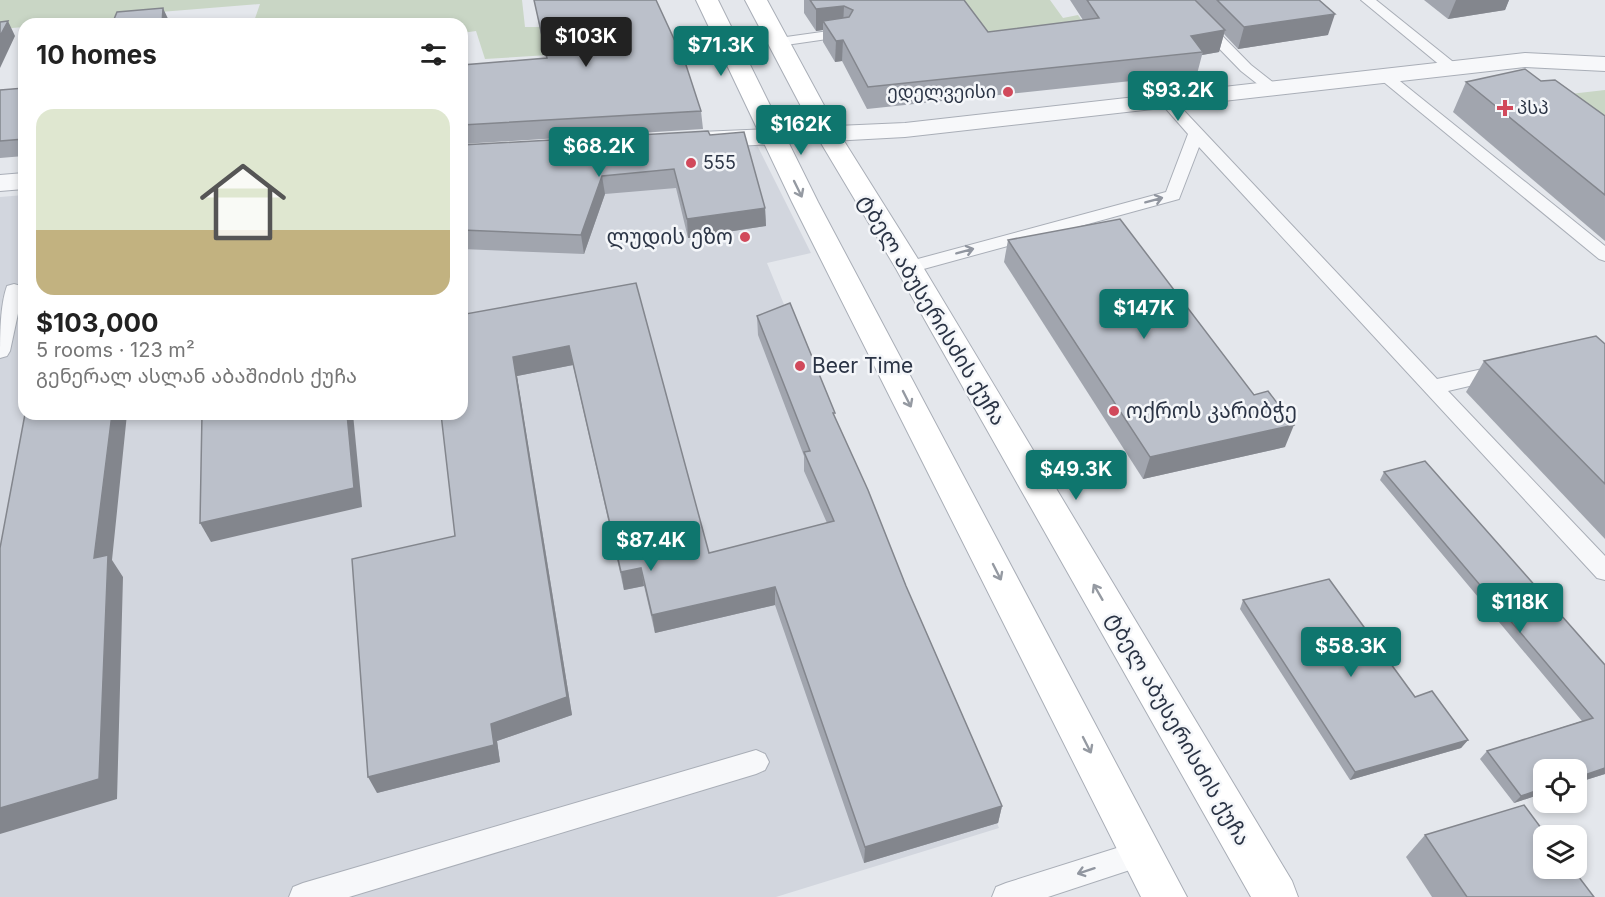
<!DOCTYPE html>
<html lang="en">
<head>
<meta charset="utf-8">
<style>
  :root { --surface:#fff; --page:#f6f6f6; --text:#222; --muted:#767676; --accent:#0f766e }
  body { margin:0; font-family:Inter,"Noto Sans Georgian",sans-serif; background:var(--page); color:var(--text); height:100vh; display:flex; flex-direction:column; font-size:22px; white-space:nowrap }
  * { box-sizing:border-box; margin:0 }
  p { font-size:20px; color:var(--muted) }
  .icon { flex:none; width:33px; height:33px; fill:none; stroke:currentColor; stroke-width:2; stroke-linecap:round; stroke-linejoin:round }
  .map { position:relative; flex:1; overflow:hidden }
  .panel { position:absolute; left:18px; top:18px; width:450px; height:402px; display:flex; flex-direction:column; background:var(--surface); border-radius:18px; box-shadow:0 3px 9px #0003 }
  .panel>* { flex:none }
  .fabs { position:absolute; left:1533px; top:759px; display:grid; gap:12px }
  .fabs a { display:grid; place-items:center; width:54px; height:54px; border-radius:12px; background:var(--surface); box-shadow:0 3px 9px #0003; font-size:30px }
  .price { position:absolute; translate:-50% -51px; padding:0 14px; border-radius:6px; background:var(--accent); color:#fff; font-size:20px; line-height:39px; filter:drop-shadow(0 2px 3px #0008) }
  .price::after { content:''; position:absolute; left:50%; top:36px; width:18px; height:14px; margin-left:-9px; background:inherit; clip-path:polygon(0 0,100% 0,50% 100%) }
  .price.active { background:#222; color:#fff }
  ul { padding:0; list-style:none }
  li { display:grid; align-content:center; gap:12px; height:318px; padding:0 18px }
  li span { display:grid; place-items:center; height:186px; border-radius:18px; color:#555 }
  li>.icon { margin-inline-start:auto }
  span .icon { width:108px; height:108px; fill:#fffc; stroke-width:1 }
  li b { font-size:26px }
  h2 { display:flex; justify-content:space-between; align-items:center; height:72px; padding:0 18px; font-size:26px }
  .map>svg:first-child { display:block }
  .built { fill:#d2d6de }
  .green { fill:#c9d6c5 }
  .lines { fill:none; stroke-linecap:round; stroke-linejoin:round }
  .service-casing { stroke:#a9aeb7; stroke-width:2 }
  .tertiary-casing { stroke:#a9aeb7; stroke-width:2 }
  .secondary-casing { stroke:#a9aeb7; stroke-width:2 }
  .service { fill:#f7f8fa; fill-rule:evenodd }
  .tertiary { fill:#f7f8fa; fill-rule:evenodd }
  .secondary { fill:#fff; fill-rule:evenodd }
  .wall { fill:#a1a5ae }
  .shaded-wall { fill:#83868d }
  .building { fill:#bbc0ca; stroke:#83868d; stroke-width:1.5 }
  .oneway { stroke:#959aa2 }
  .oneway2 { stroke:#9196a0 }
  .poi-dot { fill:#d1495b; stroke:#f4f6f9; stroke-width:2 }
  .labels { text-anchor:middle; stroke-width:5; stroke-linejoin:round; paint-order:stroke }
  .far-poi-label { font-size:18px; fill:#2b3445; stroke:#f4f6f9; text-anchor:start }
  .poi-label { font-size:21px; fill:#2b3445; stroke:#f4f6f9; text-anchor:start }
  .street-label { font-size:21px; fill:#2b3445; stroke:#f4f6f9 }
</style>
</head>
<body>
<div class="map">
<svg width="1605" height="897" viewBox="0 0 1605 897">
  <rect width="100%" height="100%" fill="#e4e7ec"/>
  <polygon class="built" points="757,145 811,253 767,263 999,828 776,897 0,897 0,197 24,195 24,414 462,414 462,163"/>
  <g class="green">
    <polygon points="0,0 522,0 525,27 555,27 549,55 485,59 476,31 462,33 462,24 253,24 260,4 123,15 112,24 24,24 24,27 0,29"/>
    <polygon points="923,0 1050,0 1063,18 1078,15 1087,28 931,46"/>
    <polygon points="1605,90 1605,120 1544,97"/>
  </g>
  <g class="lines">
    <defs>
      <g id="service">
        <polygon points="1172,0 1187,0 1251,65 1279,87 1282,90 1279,93 1269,93 1241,71"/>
        <polygon points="1361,0 1376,0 1457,65 1459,68 1457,71 1447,71"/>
        <polygon points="843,29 848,30 850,33 848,36 779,46 772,42 779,38"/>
        <polygon points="1385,72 1390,73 1605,246 1605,261 1599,259 1380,79 1378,76 1380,73"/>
        <polygon points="1168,97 1173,99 1437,379 1501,365 1508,367 1511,372 1508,377 1448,391 1605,556 1605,580 1597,578 1199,147 1179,199 909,273 903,271 900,267 903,263 1166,192 1188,134 1160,102"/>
        <path d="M14,284L21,286L23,290L10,351L7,356L0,358C0,336 0,305 7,286Z"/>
        <polygon points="756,750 765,754 769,762 765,770 756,774 349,897 289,897 293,887 303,883"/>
        <polygon points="1142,840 1152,844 1156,853 1152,862 1142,866 1048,897 992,897 996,887 1006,883"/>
      </g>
      <g id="tertiary">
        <polygon points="1525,53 1605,57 1605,71 1525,67 905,137 700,148 691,145 687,140 691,135 700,132 905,123"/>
        <polygon points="24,173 24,189 0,191 0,175"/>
      </g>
      <g id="secondary">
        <polygon points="696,0 718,0 818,202 1187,897 1141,897 792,202"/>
        <polygon points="745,0 767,0 839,133 923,267 1292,881 1298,897 1251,897 895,267 815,133"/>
      </g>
    </defs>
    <use href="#service" class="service-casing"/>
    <use href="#tertiary" class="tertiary-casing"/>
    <use href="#secondary" class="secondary-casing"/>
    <use href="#service" class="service"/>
    <use href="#tertiary" class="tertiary"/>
    <use href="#secondary" class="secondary"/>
  </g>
  <g class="wall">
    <polygon points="534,0 656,0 701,111 703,129 462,144 462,65 546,58"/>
    <polygon points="804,0 964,0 988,32 1083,20 1070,0 1319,0 1328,35 1238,49 1224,34 1219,52 1202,55 1197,74 867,109 842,61 835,62 823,42 823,30 816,31 804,13"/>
    <polygon points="1424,0 1509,0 1505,10 1448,19"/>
    <polygon points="1541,81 1605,116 1605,241 1453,112 1466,82"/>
    <polygon points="24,88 24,156 0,158 0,90"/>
    <polygon points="710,135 765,208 766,226 688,238 676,188 605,194 584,254 462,249 462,145"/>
    <polygon points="1008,240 1285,447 1143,479 1004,262"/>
    <polygon points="636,283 709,553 827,523 804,471 804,456 758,335 757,316 835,418 906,586 1002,806 998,823 864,863 775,605 655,633 644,586 624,590 573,365 517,376 572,715 497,741 500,762 377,793 455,536 467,314"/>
    <polygon points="1605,344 1605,539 1466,392 1484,361"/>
    <polygon points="1384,472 1605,665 1605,774 1576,783 1544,770 1544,793 1514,803 1480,759 1487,751 1582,721 1380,480"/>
    <polygon points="1243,600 1415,697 1468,740 1461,748 1350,780 1240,609"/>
    <polygon points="1425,835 1594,897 1432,897 1406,857"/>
  </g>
  <g class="shaded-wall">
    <polygon points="1456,0 1509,0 1505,10 1448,19"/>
    <polygon points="844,6 843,27 823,21 823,30 816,31 816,9"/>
    <polygon points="163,8 170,23 169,24 162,24"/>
    <polygon points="1335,14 1328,35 1238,49 1244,27"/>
    <polygon points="8,21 15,36 0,68 0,36"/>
    <polygon points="1225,30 1219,52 1202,55 1203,52 1191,36"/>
    <polygon points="843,40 842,61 835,62 836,41"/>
    <polygon points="602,176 605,194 584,254 581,235"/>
    <polygon points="765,208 766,226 688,238 687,219"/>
    <polygon points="462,290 471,333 466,314 462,295"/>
    <polygon points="569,346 573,365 517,376 572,715 497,741 500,762 377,793 368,777 491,724 513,357"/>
    <polygon points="112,414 127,414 112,560 123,577 117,799 0,834 0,808"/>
    <polygon points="347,414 353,414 362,507 211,542 200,523"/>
    <polygon points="1294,425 1285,447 1143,479 1150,457"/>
    <polygon points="641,568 644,586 624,590 621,572"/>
    <polygon points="775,587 775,605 655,633 652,615"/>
    <polygon points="1468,740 1461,748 1350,780 1355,772"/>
    <polygon points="1605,768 1605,774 1576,783 1576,778"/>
    <polygon points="1544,788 1544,793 1514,803 1521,796"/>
    <polygon points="1002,806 998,823 864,863 865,847"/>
  </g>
  <g class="building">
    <polygon points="534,0 656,0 686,65 701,111 462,125 462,65 547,58"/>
    <polygon points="810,0 964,0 988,32 1099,18 1087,0 1195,0 1225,30 1191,36 1203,52 868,87 843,40 836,41 823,21 849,17 853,10 844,6 816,9"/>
    <polygon points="1217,0 1319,0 1335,14 1244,27"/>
    <polygon points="163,8 162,24 112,24 117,12"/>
    <polygon points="8,21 0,36 0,22"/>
    <polygon points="1525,69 1541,81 1555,80 1605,116 1605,195 1466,82"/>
    <polygon points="24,88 24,139 0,141 0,90"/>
    <polygon points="708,131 710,135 744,132 765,208 687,219 674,169 602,176 581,235 462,230 462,145"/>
    <polygon points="1120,219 1254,395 1268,391 1294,425 1150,457 1008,240"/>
    <polygon points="636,283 709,553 834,521 804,452 810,451 757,316 790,303 835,413 833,413 868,490 906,586 1002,806 865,847 775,587 652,615 641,568 621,572 569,346 513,357 567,697 491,724 494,745 368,777 352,559 455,536 441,414 462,414 462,295 466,314"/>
    <polygon points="1596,336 1605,344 1605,484 1484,361"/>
    <polygon points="25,414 112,414 94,558 108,555 99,779 0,808 0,548"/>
    <polygon points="202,414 347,414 354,488 200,523"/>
    <polygon points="1425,461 1605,665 1605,768 1576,778 1576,770 1544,770 1544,788 1521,796 1487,751 1593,718 1384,472"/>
    <polygon points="1329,579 1415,697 1432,691 1468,740 1355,772 1243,600"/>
    <polygon points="1524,805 1547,836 1544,836 1544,868 1572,868 1594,897 1467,897 1425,835"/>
  </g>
  <defs><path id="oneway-shaft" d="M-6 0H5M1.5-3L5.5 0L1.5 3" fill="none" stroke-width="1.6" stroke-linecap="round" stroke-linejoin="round" transform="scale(1.5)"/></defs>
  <g class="oneway">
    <use href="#oneway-shaft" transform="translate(798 189) rotate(64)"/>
    <use href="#oneway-shaft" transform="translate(907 399) rotate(63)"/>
    <use href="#oneway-shaft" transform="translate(997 572) rotate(63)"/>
    <use href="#oneway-shaft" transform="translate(1098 592) rotate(-120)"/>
    <use href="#oneway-shaft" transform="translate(1087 745) rotate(63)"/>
  </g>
  <g class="oneway2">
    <use href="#oneway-shaft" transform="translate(1154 200) rotate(-15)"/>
    <use href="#oneway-shaft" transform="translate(965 251) rotate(-15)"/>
    <use href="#oneway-shaft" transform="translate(1086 871) rotate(162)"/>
  </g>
  <g class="poi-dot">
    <circle cx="1008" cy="92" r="6"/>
    <path d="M1502 99h6v6h6v6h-6v6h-6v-6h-6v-6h6z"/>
    <circle cx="691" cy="163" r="6"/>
    <circle cx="745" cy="237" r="6"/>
    <circle cx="800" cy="366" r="6"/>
    <circle cx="1114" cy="411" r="6"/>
  </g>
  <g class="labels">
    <g class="far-poi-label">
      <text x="996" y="98" text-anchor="end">ედელვეისი</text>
      <text x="1517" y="114">პსპ</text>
      <text x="703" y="169">555</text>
    </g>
    <g class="poi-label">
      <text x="733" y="244" text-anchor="end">ლუდის ეზო</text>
      <text x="812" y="373">Beer Time</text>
      <text x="1126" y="418">ოქროს კარიბჭე</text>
    </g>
    <g class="street-label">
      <text transform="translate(932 310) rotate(59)" y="7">ტბელ აბუსერისძის ქუჩა</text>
      <text transform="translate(1178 729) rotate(60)" y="7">ტბელ აბუსერისძის ქუჩა</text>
    </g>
  </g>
</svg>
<div class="fabs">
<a><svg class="icon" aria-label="locate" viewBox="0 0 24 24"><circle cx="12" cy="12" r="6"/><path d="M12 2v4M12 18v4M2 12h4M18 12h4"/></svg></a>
<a><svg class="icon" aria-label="layers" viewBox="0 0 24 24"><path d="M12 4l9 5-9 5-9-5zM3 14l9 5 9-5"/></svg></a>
</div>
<b class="price active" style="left:586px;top:68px">$103K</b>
<b class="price" style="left:721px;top:77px">$71.3K</b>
<b class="price" style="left:1178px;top:122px">$93.2K</b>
<b class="price" style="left:801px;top:156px">$162K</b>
<b class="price" style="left:599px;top:178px">$68.2K</b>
<b class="price" style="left:1144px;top:340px">$147K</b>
<b class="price" style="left:1076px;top:501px">$49.3K</b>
<b class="price" style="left:651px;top:572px">$87.4K</b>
<b class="price" style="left:1520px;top:634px">$118K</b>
<b class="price" style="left:1351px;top:678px">$58.3K</b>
<section class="panel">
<h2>10 homes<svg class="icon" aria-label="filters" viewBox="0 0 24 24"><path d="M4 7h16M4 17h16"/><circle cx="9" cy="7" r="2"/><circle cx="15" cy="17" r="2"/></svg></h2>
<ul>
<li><span style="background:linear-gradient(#dfe7d0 65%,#c2b280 0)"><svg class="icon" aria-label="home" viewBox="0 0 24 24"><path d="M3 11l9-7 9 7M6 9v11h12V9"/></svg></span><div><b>$103,000</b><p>5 rooms · 123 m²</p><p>გენერალ ასლან აბაშიძის ქუჩა</p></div></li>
</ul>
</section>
</div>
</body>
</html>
